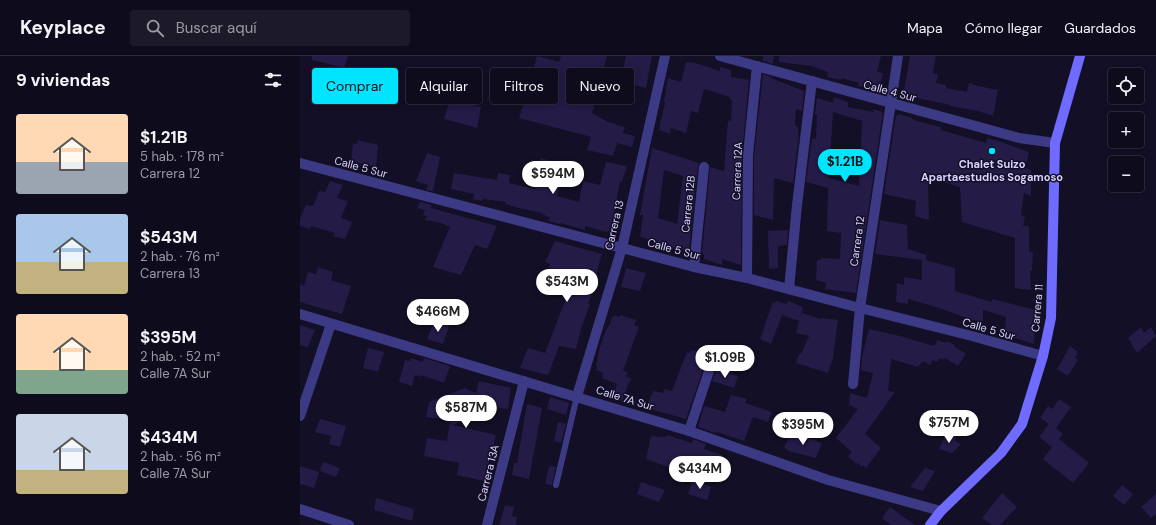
<!DOCTYPE html>
<html lang="es">
<head>
<meta charset="utf-8">
<style>
  :root { --surface:#0e0b1c; --page:#1c1929; --text:#f1f3f6; --muted:#9b9ba3; --line:#2e2b3b; --accent:#00e5ff }
  body { margin:0; font-family:"DM Sans",sans-serif; background:var(--page); color:var(--text); height:100vh; display:flex; flex-direction:column; font-size:15px; white-space:nowrap }
  * { box-sizing:border-box; margin:0 }
  p { font-size:13px; color:var(--muted) }
  .icon { flex:none; width:22px; height:22px; fill:none; stroke:currentColor; stroke-width:2; stroke-linecap:round; stroke-linejoin:round }
  .map { position:relative; flex:1; overflow:hidden }
  .side { display:flex; flex-direction:column; background:var(--surface); width:300px }
  .side>* { flex:none }
  .top-card { position:absolute; left:12px; top:12px; width:380px; height:36px; display:flex; gap:8px }
  .controls { position:absolute; left:808px; top:12px; display:grid; gap:8px }
  .controls a { display:grid; place-items:center; width:36px; height:36px; border-radius:4px; background:var(--surface); box-shadow:0 2px 10px #0003,0 0 0 1px var(--line); font-size:20px }
  .price { position:absolute; translate:-50% -34px; padding:0 9px; border-radius:14px; background:#fff; color:#222; font-size:13px; line-height:26px; filter:drop-shadow(0 1px 2px #0008) }
  .price::after { content:''; position:absolute; left:50%; top:24px; width:12px; height:9px; margin-left:-6px; background:inherit; clip-path:polygon(0 0,100% 0,50% 100%) }
  .price.selected { background:var(--accent); color:#111 }
  ul { padding:0; list-style:none }
  li { display:flex; align-items:center; gap:12px; height:100px; padding:0 16px }
  li span { display:grid; place-items:center; flex:none; width:112px; height:80px; border-radius:4px; color:#555 }
  li>.icon { margin-inline-start:auto }
  span .icon { width:48px; height:48px; fill:#fffc; stroke-width:1 }
  li b { font-size:17px }
  h2 { display:flex; justify-content:space-between; align-items:center; height:48px; padding:0 16px; font-size:17px }
  .chip { padding:0 14px; border-radius:4px; background:var(--surface); box-shadow:0 2px 10px #0003,0 0 0 1px var(--line); font-size:14px; line-height:36px }
  .chip.selected { background:var(--accent); color:#111 }
  header { display:flex; align-items:center; gap:24px; box-sizing:border-box; height:56px; padding:0 20px; background:var(--surface); border-bottom:1px solid var(--line) }
  header strong { font-size:19px }
  nav { display:flex; gap:22px; margin-inline-start:auto; font-size:14px }
  .search { width:280px; height:36px; background:var(--page); display:flex; align-items:center; gap:10px; box-sizing:border-box; padding:0 14px; border-radius:4px; color:var(--muted); font-size:15px }
  main { display:flex; flex:1; min-height:0 }
  .map>svg:first-child { display:block }
  .building { fill:#241b47; fill-rule:evenodd }
  .lines { fill:none; stroke-linecap:round; stroke-linejoin:round }
  .service { stroke:#3d3a85; stroke-width:6 }
  .minor { stroke:#3d3a85; stroke-width:10 }
  .secondary { stroke:#6f6bff; stroke-width:10 }
  .poi-dot { fill:#00e5ff; stroke:#130f26; stroke-width:1.5 }
  .labels { text-anchor:middle; stroke-width:3; stroke-linejoin:round; paint-order:stroke }
  .street-label { font-size:11px; fill:#d9d4ff; stroke:#130f26 }
  .poi-label { font-size:11px; font-weight:bold; fill:#d9d4ff; stroke:#130f26 }
</style>
</head>
<body>
<header>
<strong>Keyplace</strong>
<div class="search"><svg class="icon" aria-label="search" viewBox="0 0 24 24"><circle cx="10" cy="10" r="6"/><path d="M15 15l6 6"/></svg>Buscar aquí</div>
<nav><a>Mapa</a><a>Cómo llegar</a><a>Guardados</a></nav>
</header>
<main>
<section class="side">
<h2>9 viviendas<svg class="icon" aria-label="filters" viewBox="0 0 24 24"><path d="M4 7h16M4 17h16"/><circle cx="9" cy="7" r="2"/><circle cx="15" cy="17" r="2"/></svg></h2>
<ul>
<li><span style="background:linear-gradient(#ffd9b3 60%,#9aa5b1 0)"><svg class="icon" aria-label="home" viewBox="0 0 24 24"><path d="M3 11l9-7 9 7M6 9v11h12V9"/></svg></span><div><b>$1.21B</b><p>5 hab. · 178 m²</p><p>Carrera 12</p></div></li>
<li><span style="background:linear-gradient(#a9c7e8 60%,#c2b280 0)"><svg class="icon" aria-label="home" viewBox="0 0 24 24"><path d="M3 11l9-7 9 7M6 9v11h12V9"/></svg></span><div><b>$543M</b><p>2 hab. · 76 m²</p><p>Carrera 13</p></div></li>
<li><span style="background:linear-gradient(#ffd9b3 70%,#7fa58c 0)"><svg class="icon" aria-label="home" viewBox="0 0 24 24"><path d="M3 11l9-7 9 7M6 9v11h12V9"/></svg></span><div><b>$395M</b><p>2 hab. · 52 m²</p><p>Calle 7A Sur</p></div></li>
<li><span style="background:linear-gradient(#c9d6e8 70%,#c2b280 0)"><svg class="icon" aria-label="home" viewBox="0 0 24 24"><path d="M3 11l9-7 9 7M6 9v11h12V9"/></svg></span><div><b>$434M</b><p>2 hab. · 56 m²</p><p>Calle 7A Sur</p></div></li>
</ul>
</section>
<div class="map">
<svg width="856" height="469" viewBox="0 0 856 469">
  <rect width="100%" height="100%" fill="#130f26"/>
  <g class="building">
    <polygon points="12,0 48,0 44,12 12,4"/>
    <polygon points="237,0 259,6 261,0 307,0 292,57 308,66 325,71 323,77 335,80 332,91 317,87 313,100 287,94 291,81 219,62 223,49 230,37 226,36"/>
    <polygon points="326,0 352,0 346,32 334,29 333,32 319,29"/>
    <polygon points="463,0 474,0 473,8 463,5"/>
    <polygon points="479,0 581,0 577,16 583,17 579,34 558,30 559,27 541,22 541,24 527,21 528,16 511,10 479,6"/>
    <polygon points="610,0 636,0 633,17 638,18 636,27 646,29 646,32 667,36 669,27 678,30 698,34 693,60 678,55 650,50 650,49 603,39"/>
    <polygon points="386,6 389,7 389,6 399,8 420,15 420,11 431,14 431,21 449,24 442,99 441,209 422,203 422,209 404,203 404,198 402,197 410,111 424,115 427,78 428,64 431,65 432,44 430,44 430,41 404,33 398,57 391,55 386,77 371,72 370,78 359,74 365,47 364,46 368,22 381,26"/>
    <polygon points="463,18 471,21 471,22 504,35 502,55 496,53 495,69 498,71 498,79 499,79 493,127 474,122 473,164 454,159 454,99"/>
    <polygon points="194,22 207,25 204,34 192,30"/>
    <path d="M534,41L548,46V51L573,56V53L583,56L556,237L525,233L526,227L516,224L517,204H521V202L540,203L541,177L527,175L528,132L506,126L512,82L516,83L517,59L515,58L517,42L533,47ZM533,56L562,65L559,130L529,122Z"/>
    <polygon points="150,43 181,51 177,72 144,63"/>
    <polygon points="598,58 612,62 612,63 617,65 641,71 641,74 686,87 687,82 702,86 729,96 725,112 731,114 731,140 724,137 721,159 725,161 723,169 729,171 729,196 733,196 732,215 730,215 731,234 715,232 715,182 662,166 660,131 628,121 629,164 615,160 616,145 584,138 596,59 598,60"/>
    <polygon points="58,84 78,89 76,111 51,105 53,87 57,88"/>
    <path d="M352,92L399,107L398,110L389,194L384,193V194L374,191V193L369,191L368,192L354,189L355,185L340,181L343,159H340ZM364,114L383,120L377,168L358,162Z"/>
    <polygon points="127,97 140,101 133,135 126,134 128,129 118,126 116,125"/>
    <polygon points="240,102 264,108 257,140 279,146 283,125 300,129 306,106 327,110 322,126 320,125 313,162 312,168 320,170 320,172 306,176 285,170 285,174 260,167 260,168 248,165 250,161 245,160 245,159 242,158 242,157 219,152 205,148 206,146 183,143 182,145 173,143 174,138 151,133 154,117 197,124 198,117 210,119 209,127 235,133"/>
    <polygon points="30,125 43,129 37,142 48,145 41,162 52,166 45,183 33,180 35,177 11,170 10,173 0,170 0,163 6,149 13,150 19,135 25,136"/>
    <polygon points="120,146 132,149 131,152 197,170 187,193 175,189 161,219 133,211 150,171 141,167 125,164 127,160 123,159 125,154 117,152"/>
    <polygon points="580,164 607,169 608,193 627,199 626,204 655,212 655,235 692,246 692,243 736,254 734,288 705,279 706,261 683,254 683,266 669,263 639,252 608,243 608,248 596,246 597,227 604,229 604,221 622,224 622,204 575,198"/>
    <polygon points="488,174 487,189 478,190 478,212 469,213 468,175"/>
    <polygon points="255,185 302,198 296,218 297,218 296,223 297,224 288,248 290,248 282,270 276,293 259,290 248,319 220,312 228,292 245,297 263,250 276,220 249,212 250,208 245,206"/>
    <polygon points="18,211 33,216 31,224 51,230 42,258 0,246 0,228 4,230 8,216 16,218"/>
    <polygon points="326,212 346,217 340,235 321,231"/>
    <polygon points="476,245 487,248 488,245 503,251 500,263 502,257 521,263 521,262 538,264 533,302 528,317 496,307 499,298 501,298 509,280 496,277 499,265 482,259 471,288 460,283 473,246 475,247"/>
    <polygon points="314,259 319,261 320,259 336,264 334,269 339,271 323,315 328,316 326,321 331,322 322,345 312,342 317,328 302,322 303,317 296,314 297,311 296,310 300,291 306,274 310,268 312,261 314,261"/>
    <polygon points="134,265 149,270 143,288 127,283"/>
    <polygon points="0,269 15,274 8,291 0,289"/>
    <polygon points="841,271 844,277 851,271 856,280 837,297 828,282"/>
    <polygon points="569,273 600,280 634,290 638,284 645,287 646,285 655,289 654,290 666,298 658,310 645,302 644,304 640,302 637,306 633,304 630,309 623,305 618,311 591,303 588,335 595,336 565,378 581,392 566,412 563,409 562,411 558,407 557,408 548,401 552,396 536,382 558,353 549,349 550,337 567,342 573,317 561,314 562,301"/>
    <polygon points="770,290 778,296 775,302 778,304 768,320 757,313"/>
    <polygon points="68,292 84,296 78,316 63,312"/>
    <polygon points="392,294 408,299 386,363 346,352 353,335 363,337 364,333 372,335 387,296 390,297"/>
    <polygon points="111,302 123,306 124,302 150,310 144,327 121,319 121,321 115,319 112,330 99,326 105,304 110,305"/>
    <polygon points="416,314 438,320 434,332 412,325"/>
    <polygon points="179,325 211,332 208,353 199,352 198,349 181,343 177,360 153,369 196,379 184,425 157,419 159,407 124,400 127,382 147,385 150,364 126,361 129,346 165,332 176,337"/>
    <polygon points="431,339 447,343 445,347 472,356 468,366 453,361 444,385 417,376 417,377 412,376 398,371 404,350 425,356"/>
    <polygon points="250,341 269,347 266,359 247,353"/>
    <polygon points="759,343 771,351 756,372 763,378 759,383 789,407 773,427 743,403 752,391 739,381 749,368 740,362 748,350 752,353"/>
    <polygon points="227,348 242,352 229,423 212,419 214,407 217,407"/>
    <polygon points="20,363 46,370 40,391 29,388 31,380 15,376"/>
    <polygon points="258,366 266,368 261,387 254,385"/>
    <polygon points="492,376 507,386 509,382 522,387 516,402 489,395 484,391"/>
    <polygon points="646,377 656,380 655,385 661,388 652,397 639,393"/>
    <polygon points="367,379 392,387 393,383 406,388 404,393 422,399 418,412 400,405 397,412 378,404 374,413 346,403 351,380 366,381"/>
    <polygon points="23,406 40,412 36,421 20,415"/>
    <polygon points="0,410 19,416 14,432 0,428"/>
    <polygon points="249,410 256,411 252,429 245,428"/>
    <polygon points="625,412 635,415 623,435 610,431"/>
    <polygon points="393,424 411,431 407,444 388,438"/>
    <polygon points="341,426 365,434 359,446 337,438"/>
    <polygon points="822,429 833,438 824,449 813,440"/>
    <polygon points="702,437 717,451 700,469 692,469 682,462"/>
    <polygon points="856,438 856,458 851,462 841,451"/>
    <polygon points="76,442 114,453 112,465 74,454"/>
    <polygon points="205,449 214,451 212,460 217,461 216,469 199,469"/>
    <polygon points="590,451 615,469 591,469 582,462"/>
  </g>
  <g class="lines">
    <polyline class="service" points="256,429 277,340"/>
    <g class="minor">
      <polyline points="420,0 719,82 755,87"/>
      <polyline points="0,107 394,211 447,222 560,252 672,280 743,300"/>
      <polyline points="394,211 404,111"/>
      <polyline points="447,222 448,99 457,10"/>
      <polyline points="489,233 497,149 512,25"/>
      <polyline points="0,258 389,375 528,424 641,455"/>
      <polyline points="553,328 560,252 598,0"/>
      <polyline points="277,340 322,192 365,0"/>
      <polyline points="0,360 31,268"/>
      <polyline points="389,375 413,303"/>
      <polyline points="0,453 49,469"/>
      <polyline points="187,469 224,325"/>
    </g>
    <polyline class="secondary" points="630,469 641,455 701,397 722,368 743,300 751,262 755,87 780,0"/>
  </g>
  <circle class="poi-dot" cx="692" cy="95" r="4"/>
  <g class="labels">
    <g class="street-label">
      <text transform="translate(590 35) rotate(15)" y="4">Calle 4 Sur</text>
      <text transform="translate(61 111) rotate(15)" y="4">Calle 5 Sur</text>
      <text transform="translate(437 115) rotate(-88)" y="4">Carrera 12A</text>
      <text transform="translate(388 148) rotate(-84)" y="4">Carrera 12B</text>
      <text transform="translate(314 169) rotate(-77)" y="4">Carrera 13</text>
      <text transform="translate(557 185) rotate(-82)" y="4">Carrera 12</text>
      <text transform="translate(374 193) rotate(15)" y="4">Calle 5 Sur</text>
      <text transform="translate(737 252) rotate(-85)" y="4">Carrera 11</text>
      <text transform="translate(689 273) rotate(16)" y="4">Calle 5 Sur</text>
      <text transform="translate(325 342) rotate(17)" y="4">Calle 7A Sur</text>
      <text transform="translate(188 417) rotate(-76)" y="4">Carrera 13A</text>
    </g>
    <g class="poi-label">
      <text x="692" y="112">Chalet Suizo<tspan x="692" dy="13">Apartaestudios Sogamoso</tspan></text>
    </g>
  </g>
</svg>
<div class="controls">
<a><svg class="icon" aria-label="locate" viewBox="0 0 24 24"><circle cx="12" cy="12" r="6"/><path d="M12 2v4M12 18v4M2 12h4M18 12h4"/></svg></a>
<a>+</a>
<a>−</a>
</div>
<b class="price selected" style="left:545px;top:127px">$1.21B</b>
<b class="price" style="left:253px;top:139px">$594M</b>
<b class="price" style="left:267px;top:247px">$543M</b>
<b class="price" style="left:138px;top:277px">$466M</b>
<b class="price" style="left:425px;top:323px">$1.09B</b>
<b class="price" style="left:166px;top:373px">$587M</b>
<b class="price" style="left:649px;top:388px">$757M</b>
<b class="price" style="left:503px;top:390px">$395M</b>
<b class="price" style="left:400px;top:434px">$434M</b>
<div class="top-card">
<a class="chip selected">Comprar</a>
<a class="chip">Alquilar</a>
<a class="chip">Filtros</a>
<a class="chip">Nuevo</a>
</div>
</div>
</main>
</body>
</html>
